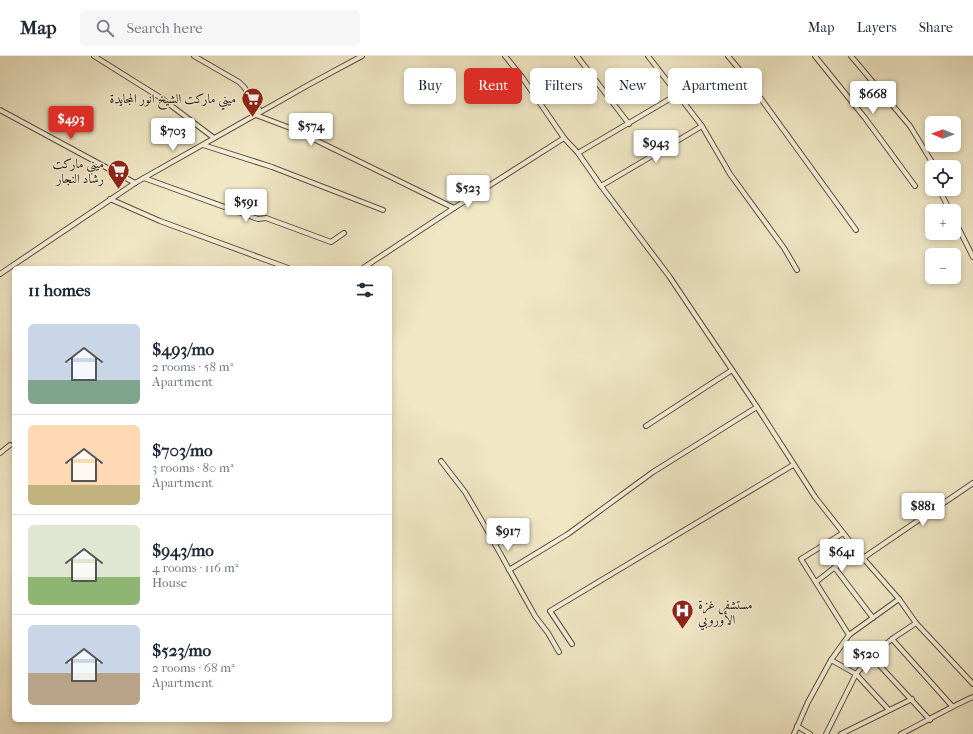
<!DOCTYPE html>
<html lang="en">
<head>
<meta charset="utf-8">
<style>
  :root { --surface:#fff; --page:#f6f6f7; --text:#1f2937; --muted:#747a83; --line:#e0e1e3; --accent:#d93025 }
  body { margin:0; font-family:"IM FELL French Canon",Amiri,serif; background:var(--page); color:var(--text); height:100vh; display:flex; flex-direction:column; font-size:15px; white-space:nowrap }
  * { box-sizing:border-box; margin:0 }
  p { font-size:13px; color:var(--muted) }
  .icon { flex:none; width:22px; height:22px; fill:none; stroke:currentColor; stroke-width:2; stroke-linecap:round; stroke-linejoin:round }
  .map { position:relative; flex:1; overflow:hidden }
  .details { position:absolute; left:12px; top:210px; width:380px; height:456px; display:flex; flex-direction:column; background:var(--surface); border-radius:6px; box-shadow:0 2px 6px #0003 }
  .details>* { flex:none }
  .hud { position:absolute; left:404px; top:12px; width:380px; height:36px; display:flex; gap:8px }
  .needle { width:26px; rotate:271deg }
  .fabs { position:absolute; left:925px; top:60px; display:grid; gap:8px }
  .fabs a { display:grid; place-items:center; width:36px; height:36px; border-radius:6px; background:var(--surface); box-shadow:0 2px 6px #0003; font-size:20px }
  .price { position:absolute; translate:-50% -34px; padding:0 9px; border-radius:4px; background:#fff; color:#222; font-size:13px; line-height:26px; filter:drop-shadow(0 1px 2px #0008) }
  .price::after { content:''; position:absolute; left:50%; top:24px; width:12px; height:9px; margin-left:-6px; background:inherit; clip-path:polygon(0 0,100% 0,50% 100%) }
  .price.active { background:var(--accent); color:#fff }
  ul { padding:0; list-style:none }
  li { display:flex; align-items:center; gap:12px; height:100px; padding:0 16px }
  li+li { border-top:1px solid var(--line) }
  li span { display:grid; place-items:center; flex:none; width:112px; height:80px; border-radius:6px; color:#555 }
  li>.icon { margin-inline-start:auto }
  span .icon { width:48px; height:48px; fill:#fffc; stroke-width:1 }
  li b { font-size:17px }
  h2 { display:flex; justify-content:space-between; align-items:center; height:48px; padding:0 16px; font-size:17px }
  .chip { padding:0 14px; border-radius:6px; background:var(--surface); box-shadow:0 2px 6px #0003; font-size:14px; line-height:36px }
  .chip.active { background:var(--accent); color:#fff }
  header { display:flex; align-items:center; gap:24px; box-sizing:border-box; height:56px; padding:0 20px; background:var(--surface); border-bottom:1px solid var(--line) }
  header strong { font-size:19px }
  nav { display:flex; gap:22px; margin-inline-start:auto; font-size:14px }
  .search { width:280px; height:36px; background:var(--page); display:flex; align-items:center; gap:10px; box-sizing:border-box; padding:0 14px; border-radius:6px; color:var(--muted); font-size:15px }
  .map>svg:first-child { display:block }
  .lines { fill:none; stroke-linecap:round; stroke-linejoin:round }
  .minor-casing { stroke:#5a503f; stroke-width:6 }
  .minor { stroke:#f5efd9; stroke-width:4 }
  .labels { text-anchor:middle; stroke-width:3; stroke-linejoin:round; paint-order:stroke }
  .poi-label { font-size:13px; fill:#281e12; stroke:#f5efd9; text-anchor:end }
</style>
</head>
<body>
<header>
<strong>Map</strong>
<div class="search"><svg class="icon" aria-label="search" viewBox="0 0 24 24"><circle cx="10" cy="10" r="6"/><path d="M15 15l6 6"/></svg>Search here</div>
<nav><a>Map</a><a>Layers</a><a>Share</a></nav>
</header>
<div class="map">
<svg width="973" height="678" viewBox="0 0 973 678">
  <rect width="100%" height="100%" fill="#f0e7c5"/>
  <filter id="stains"><feTurbulence type="fractalNoise" baseFrequency=".005" numOctaves="4"/><feColorMatrix values="0 0 0 0 .2 0 0 0 0 .09 0 0 0 0 .02 0 0 0 .5 -.17"/></filter>
  <radialGradient id="worn" r=".72"><stop offset=".6" stop-color="#630" stop-opacity="0"/><stop offset="1" stop-color="#630" stop-opacity=".3"/></radialGradient>
  <g class="lines">
    <defs>
      <g id="minor">
        <polyline points="94,0 161,42 214,82"/>
        <polyline points="194,0 239,26 244,31 259,53 256,59 293,73 454,152"/>
        <polyline points="505,0 522,21 564,82 578,97 601,130 669,220 757,351 815,441 863,502 899,543 916,567 973,628"/>
        <polyline points="577,0 629,68"/>
        <polyline points="648,0 702,70 730,118 784,192 797,214"/>
        <polyline points="728,0 743,18 856,174"/>
        <polyline points="815,0 865,62 915,130"/>
        <polyline points="851,0 910,70 935,111"/>
        <polyline points="0,54 135,127"/>
        <polyline points="203,89 272,111 383,154"/>
        <polyline points="578,97 678,38"/>
        <polyline points="144,122 258,163 266,162 331,186 344,177"/>
        <polyline points="601,130 652,100 702,70"/>
        <polyline points="939,133 950,155"/>
        <polyline points="110,143 160,165 288,212"/>
        <polyline points="954,163 973,201"/>
        <polyline points="363,212 454,152 564,82"/>
        <polyline points="0,218 135,127 310,28 362,0"/>
        <polyline points="646,370 732,314"/>
        <polyline points="0,397 10,389"/>
        <polyline points="441,405 465,436 486,472 535,560 548,577 559,596"/>
        <polyline points="843,477 801,503 849,579"/>
        <polyline points="863,502 973,427"/>
        <polyline points="835,512 873,562"/>
        <polyline points="509,514 568,478 653,416 757,351"/>
        <polyline points="816,526 857,494"/>
        <polyline points="892,583 952,650"/>
        <polyline points="572,588 550,555 793,409"/>
        <polyline points="871,600 930,664"/>
        <polyline points="831,604 856,618 889,654"/>
        <polyline points="797,670 810,678"/>
        <polyline points="794,678 808,646 831,604 849,579 899,543"/>
        <polyline points="826,678 856,618 871,600 892,583 916,567"/>
        <polyline points="841,678 912,643"/>
        <path d="M901,678C925,666 948,652 973,641"/>
      </g>
    </defs>
    <use href="#minor" class="minor-casing"/>
    <use href="#minor" class="minor"/>
  </g>
  <defs>
    <symbol id="supermarket-pin" viewBox="-11 -11 22 30"><path d="M0 17L-7.5 6A9.5 9.5 0 1 1 7.5 6Z" fill="#8f2418" stroke="#f5efd9"/><path d="M-6-5.5h2.5l.6 2H6L4.5 2H-2.5L-4.4-4H-6ZM-1.5 3.2a1.3 1.3 0 1 0 .1 0ZM3 3.2a1.3 1.3 0 1 0 .1 0Z" fill="#fff"/></symbol>
    <symbol id="hospital-pin" viewBox="-11 -11 22 30"><path d="M0 17L-7.5 6A9.5 9.5 0 1 1 7.5 6Z" fill="#8f2418" stroke="#f5efd9"/><path d="M-5-5h3v3.5h4V-5h3V5h-3V1.5h-4V5h-3Z" fill="#fff"/></symbol>
  </defs>
  <g fill-rule="evenodd">
    <use href="#supermarket-pin" x="240" y="30" width="25" height="34"/>
    <use href="#supermarket-pin" x="106" y="102" width="25" height="34"/>
    <use href="#hospital-pin" x="670" y="542" width="25" height="34"/>
  </g>
  <g class="labels">
    <g class="poi-label">
      <text x="236" y="47">ميني ماركت الشيخ انور المجايدة</text>
      <text x="104" y="112">ميني ماركت<tspan x="104" dy="15">رشاد النجار</tspan></text>
      <text x="698" y="553" text-anchor="start">مستشفى غزة<tspan x="698" dy="15">الأوروبي</tspan></text>
    </g>
  </g>
  <rect width="100%" height="100%" filter="url(#stains)"/>
  <rect width="100%" height="100%" fill="url(#worn)"/>
</svg>
<div class="fabs">
<a><svg class="needle" viewBox="-14 -14 28 28"><path d="M0-13l5 13h-10z" fill="#e53935"/><path d="M0 13l5-13h-10z" fill="#747a83"/></svg></a>
<a><svg class="icon" aria-label="locate" viewBox="0 0 24 24"><circle cx="12" cy="12" r="6"/><path d="M12 2v4M12 18v4M2 12h4M18 12h4"/></svg></a>
<a>+</a>
<a>−</a>
</div>
<b class="price" style="left:873px;top:59px">$668</b>
<b class="price active" style="left:71px;top:84px">$493</b>
<b class="price" style="left:311px;top:91px">$574</b>
<b class="price" style="left:173px;top:96px">$703</b>
<b class="price" style="left:656px;top:108px">$943</b>
<b class="price" style="left:468px;top:153px">$523</b>
<b class="price" style="left:246px;top:167px">$591</b>
<b class="price" style="left:923px;top:471px">$881</b>
<b class="price" style="left:508px;top:496px">$917</b>
<b class="price" style="left:842px;top:517px">$641</b>
<b class="price" style="left:866px;top:619px">$520</b>
<div class="hud">
<a class="chip">Buy</a>
<a class="chip active">Rent</a>
<a class="chip">Filters</a>
<a class="chip">New</a>
<a class="chip">Apartment</a>
</div>
<section class="details">
<h2>11 homes<svg class="icon" aria-label="filters" viewBox="0 0 24 24"><path d="M4 7h16M4 17h16"/><circle cx="9" cy="7" r="2"/><circle cx="15" cy="17" r="2"/></svg></h2>
<ul>
<li><span style="background:linear-gradient(#c9d6e8 70%,#7fa58c 0)"><svg class="icon" aria-label="home" viewBox="0 0 24 24"><path d="M3 11l9-7 9 7M6 9v11h12V9"/></svg></span><div><b>$493/mo</b><p>2 rooms · 58 m²</p><p>Apartment</p></div></li>
<li><span style="background:linear-gradient(#ffd9b3 75%,#c2b280 0)"><svg class="icon" aria-label="home" viewBox="0 0 24 24"><path d="M3 11l9-7 9 7M6 9v11h12V9"/></svg></span><div><b>$703/mo</b><p>3 rooms · 80 m²</p><p>Apartment</p></div></li>
<li><span style="background:linear-gradient(#dfe7d0 65%,#8fb573 0)"><svg class="icon" aria-label="home" viewBox="0 0 24 24"><path d="M3 11l9-7 9 7M6 9v11h12V9"/></svg></span><div><b>$943/mo</b><p>4 rooms · 116 m²</p><p>House</p></div></li>
<li><span style="background:linear-gradient(#c9d6e8 60%,#b9a48a 0)"><svg class="icon" aria-label="home" viewBox="0 0 24 24"><path d="M3 11l9-7 9 7M6 9v11h12V9"/></svg></span><div><b>$523/mo</b><p>2 rooms · 68 m²</p><p>Apartment</p></div></li>
</ul>
</section>
</div>
</body>
</html>
